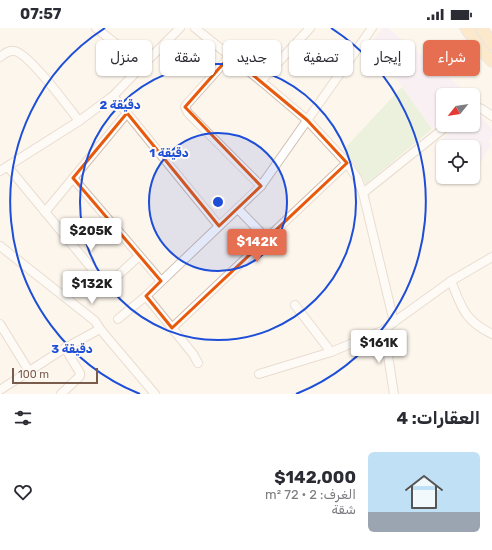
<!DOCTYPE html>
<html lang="ar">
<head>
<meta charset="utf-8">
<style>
  :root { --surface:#fff; --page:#f7f7f7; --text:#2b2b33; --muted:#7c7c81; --accent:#e76f51 }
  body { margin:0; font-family:Rubik,"Noto Sans Arabic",sans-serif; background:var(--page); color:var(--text); direction:rtl; height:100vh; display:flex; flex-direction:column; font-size:15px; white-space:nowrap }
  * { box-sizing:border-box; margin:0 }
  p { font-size:13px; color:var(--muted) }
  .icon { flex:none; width:22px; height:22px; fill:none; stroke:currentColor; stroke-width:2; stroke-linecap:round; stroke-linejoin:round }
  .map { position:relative; height:366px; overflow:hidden; direction:ltr }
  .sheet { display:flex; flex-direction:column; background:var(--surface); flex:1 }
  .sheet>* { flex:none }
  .hud { position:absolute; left:12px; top:12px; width:468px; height:36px; direction:rtl; display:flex; gap:8px }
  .needle { width:26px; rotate:240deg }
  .fabs { position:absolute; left:436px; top:60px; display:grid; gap:8px }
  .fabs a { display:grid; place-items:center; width:44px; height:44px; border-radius:6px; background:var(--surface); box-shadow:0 1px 3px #0004; font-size:20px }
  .scale { position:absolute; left:12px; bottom:10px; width:86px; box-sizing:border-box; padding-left:4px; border:2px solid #7a5c4d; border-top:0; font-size:11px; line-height:14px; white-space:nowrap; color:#7a5c4d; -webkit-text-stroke:3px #fffaf3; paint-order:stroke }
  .price { position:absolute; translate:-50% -34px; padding:0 9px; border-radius:4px; background:#fff; color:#222; font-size:13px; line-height:26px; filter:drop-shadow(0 1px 2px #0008) }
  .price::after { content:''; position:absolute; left:50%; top:24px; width:12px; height:9px; margin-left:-6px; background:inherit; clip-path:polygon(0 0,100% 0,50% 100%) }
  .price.on { background:var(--accent); color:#fff }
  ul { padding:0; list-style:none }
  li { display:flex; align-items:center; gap:12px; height:100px; padding:0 12px }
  li span { display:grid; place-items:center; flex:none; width:112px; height:80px; border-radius:6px; color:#555 }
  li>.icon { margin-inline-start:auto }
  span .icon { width:48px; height:48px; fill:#fffc; stroke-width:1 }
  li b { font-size:17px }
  h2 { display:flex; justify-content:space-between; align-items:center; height:48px; padding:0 12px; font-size:17px }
  .tag { padding:0 14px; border-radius:6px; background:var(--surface); box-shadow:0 1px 3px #0004; font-size:14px; line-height:36px }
  .tag.on { background:var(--accent); color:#fff }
  .status { display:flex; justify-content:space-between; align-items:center; height:28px; padding:0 20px; background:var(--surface); direction:ltr }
  .status svg { height:11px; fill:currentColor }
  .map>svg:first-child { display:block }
  .education { fill:#f3e8fa }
  .green { fill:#d8ecc9 }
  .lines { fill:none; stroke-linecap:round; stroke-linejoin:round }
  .minor-casing { stroke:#d1beb0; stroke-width:10 }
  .major-casing { stroke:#dad1cd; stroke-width:13 }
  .minor { stroke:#fff; stroke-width:8 }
  .major { stroke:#fbd9a5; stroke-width:11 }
  .marked { fill:none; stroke:#e8590c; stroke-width:3; stroke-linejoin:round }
  .ring { fill:none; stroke:#1d4ed8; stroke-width:2 }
  .centre { fill:#1d4ed8; stroke:#fffaf3; stroke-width:2 }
  .ring-label { font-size:12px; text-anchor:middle; font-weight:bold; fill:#1d4ed8; stroke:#fffaf3; stroke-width:4; stroke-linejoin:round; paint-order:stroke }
</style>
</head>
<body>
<div class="status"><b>07:57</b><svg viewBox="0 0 49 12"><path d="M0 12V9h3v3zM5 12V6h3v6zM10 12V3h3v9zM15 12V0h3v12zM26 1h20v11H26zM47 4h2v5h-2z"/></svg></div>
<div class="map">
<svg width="492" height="366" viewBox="0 0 492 366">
  <rect width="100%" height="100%" fill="#fdf6ec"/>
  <g class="education">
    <polygon points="383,0 388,0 470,67 443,67 443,92 432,101 371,16"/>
    <polygon points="476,86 480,87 492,102 492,108 488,113 491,117 473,147 473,119 444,119 440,113 459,97 473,97 473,87"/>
  </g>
  <polygon class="green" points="402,59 432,101 366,156 354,135 343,122"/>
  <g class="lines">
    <defs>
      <g id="minor">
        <polyline points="195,0 261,53 307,92 347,135 357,150 363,165 394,294"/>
        <polyline points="230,28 187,76 185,79 188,85 261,158"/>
        <path d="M0,29C4,26 8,22 14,23C28,24 69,80 79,93"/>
        <polyline points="143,37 180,0"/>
        <polyline points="261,53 310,0"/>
        <polyline points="113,68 219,198"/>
        <polyline points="473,78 482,81 492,88"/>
        <polyline points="8,139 103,254 108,255 112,253 139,228"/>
        <polyline points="0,143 79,93 113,68 143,37 96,0"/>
        <polyline points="73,150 161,253"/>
        <polyline points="363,165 448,97"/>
        <polyline points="238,181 267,211"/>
        <polyline points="45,184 127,85"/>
        <polyline points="0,218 95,293 100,301 155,366"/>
        <path d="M451,253C462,280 464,292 492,306"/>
        <polyline points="146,268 172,300"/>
        <polyline points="295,277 331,324"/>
        <polyline points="118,291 146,268 261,158 372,0"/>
        <polyline points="0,296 29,343"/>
        <polyline points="384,302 394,366"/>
        <polyline points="198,335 193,326 172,300 347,135"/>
        <polyline points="259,346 331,324 384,302 394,294 451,253 492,229"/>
        <polyline points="0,362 65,320 100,301"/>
        <polyline points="61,366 80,348 80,345 65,320"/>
      </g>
      <g id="major">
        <polyline points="466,0 481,22 492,33"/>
        <polyline points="481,0 492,16"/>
      </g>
    </defs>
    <use href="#minor" class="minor-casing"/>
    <use href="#major" class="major-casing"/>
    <use href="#minor" class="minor"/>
    <use href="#major" class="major"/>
  </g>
  <path d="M0 0H492V366H0ZM230,28L307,92L347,135L172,300L146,268L161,253L73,150L127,85L219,198L261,158L185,79Z" fill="#fdf6ec" fill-opacity=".55" fill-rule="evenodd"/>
  <path class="marked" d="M230,28L307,92L347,135L172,300L146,268L161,253L73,150L127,85L219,198L261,158L185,79Z"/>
  <circle cx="218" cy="174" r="69" fill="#1d4ed8" fill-opacity=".12"/>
  <g class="ring">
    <circle cx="218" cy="174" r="69"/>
    <circle cx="218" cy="174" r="138"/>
    <path d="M140 366A207 207 0 0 1 105 0M331 0A207 207 0 0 1 296 366"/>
  </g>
  <circle cx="218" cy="174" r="6" class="centre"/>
  <g class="ring-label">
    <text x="120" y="81">2 دقيقة</text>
    <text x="169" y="129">1 دقيقة</text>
    <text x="72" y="325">3 دقيقة</text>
  </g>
</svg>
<div class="fabs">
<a><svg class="needle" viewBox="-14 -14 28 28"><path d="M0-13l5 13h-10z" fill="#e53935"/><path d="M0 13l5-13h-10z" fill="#7c7c81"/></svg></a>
<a><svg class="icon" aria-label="locate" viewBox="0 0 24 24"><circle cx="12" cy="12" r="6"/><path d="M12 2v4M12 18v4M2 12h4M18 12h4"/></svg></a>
</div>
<div class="scale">100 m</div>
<b class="price" style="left:91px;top:224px">$205K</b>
<b class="price on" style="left:257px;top:235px">$142K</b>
<b class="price" style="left:92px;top:277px">$132K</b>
<b class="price" style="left:379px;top:336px">$161K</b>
<div class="hud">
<a class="tag on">شراء</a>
<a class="tag">إيجار</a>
<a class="tag">تصفية</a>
<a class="tag">جديد</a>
<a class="tag">شقة</a>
<a class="tag">منزل</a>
</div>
</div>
<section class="sheet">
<h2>العقارات: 4<svg class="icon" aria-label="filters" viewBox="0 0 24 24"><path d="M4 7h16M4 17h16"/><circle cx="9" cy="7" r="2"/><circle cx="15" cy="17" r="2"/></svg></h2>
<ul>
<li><span style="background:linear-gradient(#bfe0f5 75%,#9aa5b1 0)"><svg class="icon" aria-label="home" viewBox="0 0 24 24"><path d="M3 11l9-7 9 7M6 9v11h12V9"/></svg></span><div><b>$142,000</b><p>الغرف: 2 · 72 m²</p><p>شقة</p></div><svg class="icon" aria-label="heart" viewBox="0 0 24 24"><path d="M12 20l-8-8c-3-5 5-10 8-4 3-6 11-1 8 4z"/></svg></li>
</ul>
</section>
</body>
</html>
